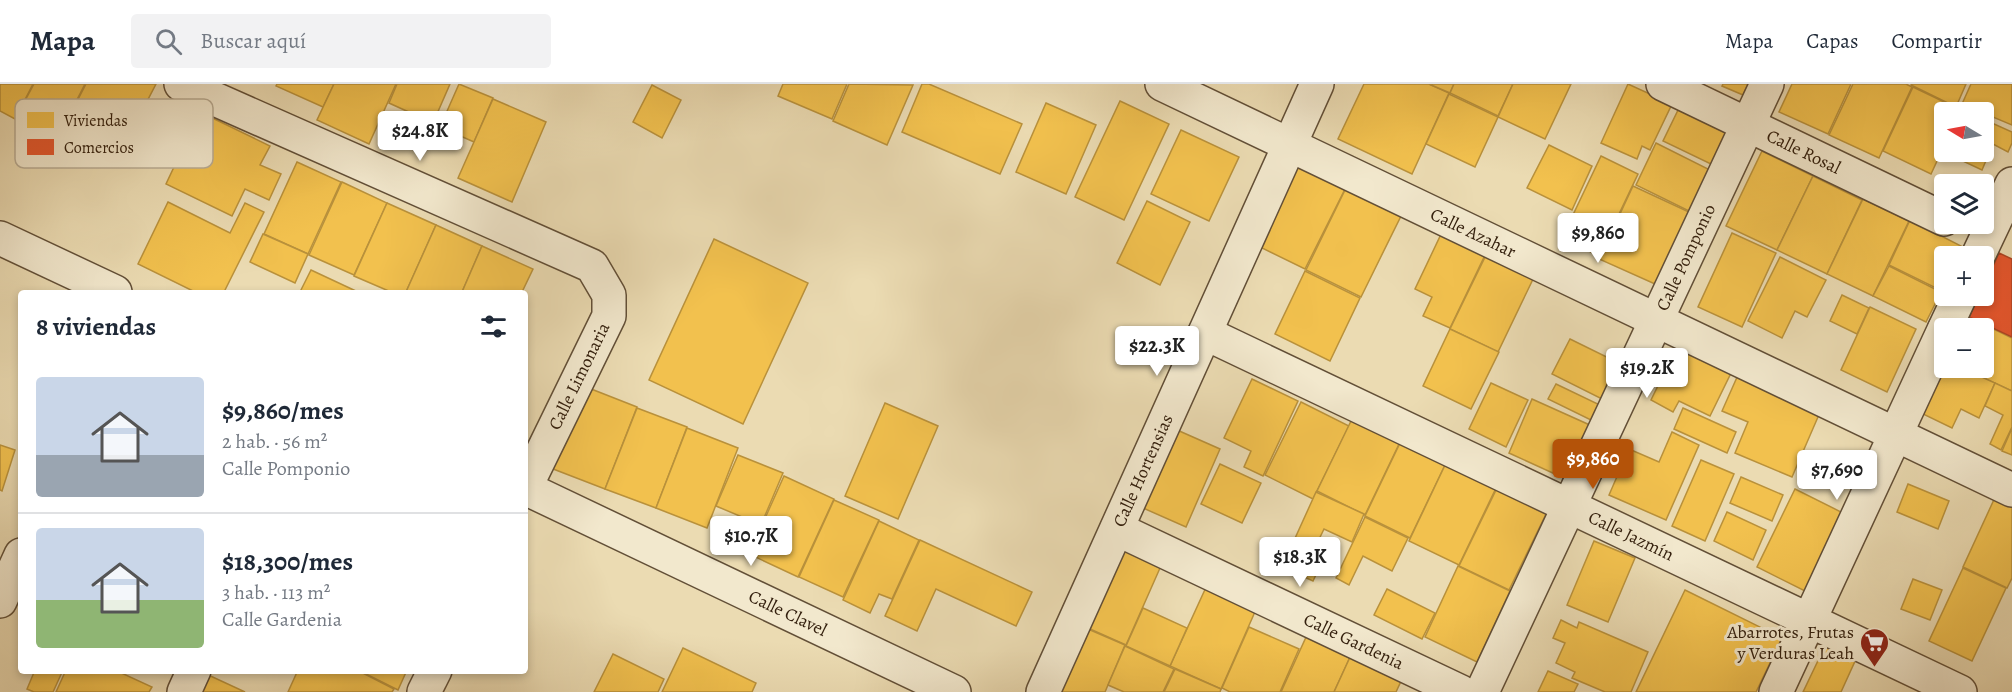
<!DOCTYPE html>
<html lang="es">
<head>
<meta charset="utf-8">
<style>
  :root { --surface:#fff; --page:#f2f2f3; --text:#1f2937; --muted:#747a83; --line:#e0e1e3; --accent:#b45309 }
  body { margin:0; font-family:Alegreya,serif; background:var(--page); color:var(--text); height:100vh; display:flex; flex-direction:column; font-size:22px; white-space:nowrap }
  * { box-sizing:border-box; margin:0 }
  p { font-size:20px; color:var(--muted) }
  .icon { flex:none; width:33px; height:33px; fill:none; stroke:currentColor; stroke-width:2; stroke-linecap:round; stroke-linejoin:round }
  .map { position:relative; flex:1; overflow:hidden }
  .side { position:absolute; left:18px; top:206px; width:510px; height:384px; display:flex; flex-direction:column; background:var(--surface); border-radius:6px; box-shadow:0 3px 9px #0003 }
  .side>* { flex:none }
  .needle { width:39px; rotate:280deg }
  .tools { position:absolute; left:1934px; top:18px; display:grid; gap:12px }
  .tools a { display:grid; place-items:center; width:60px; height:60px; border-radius:6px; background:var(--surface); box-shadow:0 3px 9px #0003; font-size:30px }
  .price { position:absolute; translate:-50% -51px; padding:0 14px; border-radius:6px; background:#fff; color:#222; font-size:20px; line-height:39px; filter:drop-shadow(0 2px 3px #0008) }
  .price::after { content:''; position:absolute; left:50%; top:36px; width:18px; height:14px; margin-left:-9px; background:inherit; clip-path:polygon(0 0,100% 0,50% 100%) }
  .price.on { background:var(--accent); color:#fff }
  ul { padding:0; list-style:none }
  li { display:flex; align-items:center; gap:18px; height:150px; padding:0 18px }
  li+li { border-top:2px solid var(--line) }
  li span { display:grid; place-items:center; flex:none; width:168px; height:120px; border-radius:6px; color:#555 }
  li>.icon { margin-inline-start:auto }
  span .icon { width:72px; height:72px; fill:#fffc; stroke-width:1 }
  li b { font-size:26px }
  h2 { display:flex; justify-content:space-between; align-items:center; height:72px; padding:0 18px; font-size:26px }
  header { display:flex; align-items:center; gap:36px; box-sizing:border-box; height:84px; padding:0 30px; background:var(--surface); border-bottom:2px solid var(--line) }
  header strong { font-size:28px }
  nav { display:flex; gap:33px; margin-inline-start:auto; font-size:21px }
  .search { width:420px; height:54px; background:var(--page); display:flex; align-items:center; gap:15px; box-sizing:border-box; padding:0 21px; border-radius:6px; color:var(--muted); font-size:22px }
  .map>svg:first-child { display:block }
  .homes { fill:#f2c14e; stroke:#b9913b; stroke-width:1.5 }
  .shops { fill:#e4572e; stroke:#af4624; stroke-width:1.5 }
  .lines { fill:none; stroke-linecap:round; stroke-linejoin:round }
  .minor-casing { stroke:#624f37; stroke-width:36 }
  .minor { stroke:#f2e8cd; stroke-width:33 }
  .labels { text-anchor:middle; stroke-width:6; stroke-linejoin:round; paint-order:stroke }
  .street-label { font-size:18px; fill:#34200e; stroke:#f2e8cd }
  .poi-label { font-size:18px; fill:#34200e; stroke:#f2e8cd; text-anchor:end }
  .key { fill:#f2e8cd; stroke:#b9ac94; stroke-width:1.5 }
  .key-label { font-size:16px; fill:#34200e }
</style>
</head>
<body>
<header>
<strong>Mapa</strong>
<div class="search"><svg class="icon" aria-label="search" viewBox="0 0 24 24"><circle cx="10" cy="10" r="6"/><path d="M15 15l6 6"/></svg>Buscar aquí</div>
<nav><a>Mapa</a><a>Capas</a><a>Compartir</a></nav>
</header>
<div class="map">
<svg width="2012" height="608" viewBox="0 0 2012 608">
  <rect width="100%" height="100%" fill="#ebdbb2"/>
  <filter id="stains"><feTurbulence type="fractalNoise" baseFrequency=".00333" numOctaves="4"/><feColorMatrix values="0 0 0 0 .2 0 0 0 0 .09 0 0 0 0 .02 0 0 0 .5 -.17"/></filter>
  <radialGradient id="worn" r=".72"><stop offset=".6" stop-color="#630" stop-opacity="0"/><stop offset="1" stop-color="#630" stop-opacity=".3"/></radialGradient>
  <g class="homes">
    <polygon points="0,0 33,0 15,35 0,27"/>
    <polygon points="34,0 85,0 62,45 21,24"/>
    <polygon points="86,0 156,0 115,79 60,50"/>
    <polygon points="277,0 334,0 323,23 276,2"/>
    <polygon points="334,0 396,0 369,60 317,36"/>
    <polygon points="397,0 450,0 433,39 389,19"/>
    <polygon points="459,0 493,14 474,58 440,43"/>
    <polygon points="783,0 847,0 832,35 778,12"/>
    <polygon points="849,0 913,1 887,61 833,37"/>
    <polygon points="922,0 929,0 1022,40 1000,90 902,48"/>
    <polygon points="1364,0 1429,0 1449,9 1412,90 1338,55"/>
    <polygon points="1429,0 1454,0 1450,9"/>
    <polygon points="1454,0 1513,0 1498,32 1450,9"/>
    <polygon points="1513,0 1571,0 1545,55 1498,33"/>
    <polygon points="1628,0 1672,20 1650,66 1642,62 1637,75 1601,59"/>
    <polygon points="1723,0 1748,0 1743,11 1722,2"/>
    <polygon points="1792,0 1851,0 1828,50 1779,28"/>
    <polygon points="1853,0 1906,0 1912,3 1879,74 1829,51"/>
    <polygon points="1912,0 1966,0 1956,23 1911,1"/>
    <polygon points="1971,0 2012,0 2012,41 1962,20"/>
    <polygon points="652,1 681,16 662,54 633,38"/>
    <polygon points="1913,3 1961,26 1960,28 1944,28 1944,62 1931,90 1883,67"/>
    <polygon points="1449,10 1498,33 1475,83 1426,60"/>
    <polygon points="493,15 546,38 512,118 458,94"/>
    <polygon points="1120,17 1169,40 1124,136 1075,113"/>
    <polygon points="1046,19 1096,41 1066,110 1016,88"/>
    <polygon points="1681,20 1731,44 1713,81 1663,57"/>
    <polygon points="200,28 270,62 260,81 281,90 269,116 245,105 232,132 166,100"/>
    <polygon points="1983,35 2012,48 2012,59 2008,68 1993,60 1982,86 1952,72 1954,68 1983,68"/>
    <polygon points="1181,46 1239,73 1209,137 1151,110"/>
    <polygon points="1656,59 1710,86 1689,127 1636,101"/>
    <polygon points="1549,61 1592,82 1572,126 1527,104"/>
    <polygon points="1762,67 1813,92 1777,166 1726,142"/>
    <polygon points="1601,72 1638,90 1599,172 1562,154"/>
    <polygon points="297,78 341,98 308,170 264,150"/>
    <polygon points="1298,79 1346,103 1305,185 1258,162"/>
    <polygon points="1813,92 1862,116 1827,190 1777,166"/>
    <polygon points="342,98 387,119 354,191 309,171"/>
    <polygon points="1347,102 1402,130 1361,213 1306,186"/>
    <polygon points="1633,102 1689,128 1655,200 1599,175"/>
    <polygon points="1863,115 1909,137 1873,212 1827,190"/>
    <polygon points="1147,117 1190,138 1160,201 1117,179"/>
    <polygon points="168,118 230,149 245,119 264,128 224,208 195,208 138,180"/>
    <polygon points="387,119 436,141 406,208 391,208 354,192"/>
    <polygon points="1910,136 1963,163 1959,172 1944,172 1944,203 1942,207 1889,181"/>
    <polygon points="436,141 482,162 462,208 406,208"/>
    <polygon points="1443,146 1487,167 1450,244 1423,232 1432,213 1415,205"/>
    <polygon points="1732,149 1776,169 1742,243 1698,223"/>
    <polygon points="263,150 308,170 295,199 250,178"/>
    <polygon points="714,155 808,199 743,340 649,296"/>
    <polygon points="482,162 533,185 522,208 462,208"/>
    <polygon points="1488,167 1535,191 1498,268 1450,245"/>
    <polygon points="1780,173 1826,196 1807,233 1795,227 1782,254 1748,237"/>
    <polygon points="1889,182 1941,208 1926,238 1873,212"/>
    <polygon points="311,186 358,208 300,208"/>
    <polygon points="1305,187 1360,214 1330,277 1275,250"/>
    <polygon points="1842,211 1869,224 1857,250 1830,237"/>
    <polygon points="1870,223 1916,245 1887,308 1841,286"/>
    <polygon points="1969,233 2012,254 2012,307 1962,284 1983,284 1983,244 1964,244"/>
    <polygon points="1450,245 1499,268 1471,325 1423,302"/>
    <polygon points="1570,255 1621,280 1604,316 1552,290"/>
    <polygon points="1678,261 1732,287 1710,332 1679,317 1673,328 1651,316"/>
    <polygon points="1945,284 1962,284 1995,299 1979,334 1961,325 1952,344 1923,330"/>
    <polygon points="1738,291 1821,326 1792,393 1735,369 1748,338 1722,327"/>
    <polygon points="1252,295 1298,317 1263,392 1244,383 1251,367 1224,354"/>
    <polygon points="1491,299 1528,316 1506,363 1469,345"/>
    <polygon points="1995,299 2012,307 2012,343 2001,366 1990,360 2003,331 1985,322"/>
    <polygon points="1556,300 1602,322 1595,338 1548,315"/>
    <polygon points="581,301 637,323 605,405 548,383"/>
    <polygon points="1532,315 1592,342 1568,396 1509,369"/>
    <polygon points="1301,318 1349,342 1313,415 1265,391"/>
    <polygon points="885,319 938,342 898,435 845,412"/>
    <polygon points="637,324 687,343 656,424 605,405"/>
    <polygon points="1683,324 1736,348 1727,369 1674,345"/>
    <polygon points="1352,335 1400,358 1365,431 1317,407"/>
    <polygon points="1168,342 1220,365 1186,443 1134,420"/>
    <polygon points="687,344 738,364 707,444 656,424"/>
    <polygon points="2012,344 2012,371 2002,367"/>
    <polygon points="1672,348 1699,361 1666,436 1609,411 1629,365 1659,378"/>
    <polygon points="1401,357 1446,379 1410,454 1365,432"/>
    <polygon points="0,361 15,366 2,407 0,406"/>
    <polygon points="738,371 783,389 761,441 716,422"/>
    <polygon points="1701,376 1734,390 1705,457 1672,442"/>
    <polygon points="1447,377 1497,402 1459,481 1409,457"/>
    <polygon points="1220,380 1261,399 1242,439 1201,420"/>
    <polygon points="784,392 834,415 798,493 749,470"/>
    <polygon points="1741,393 1783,411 1772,437 1730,419"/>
    <polygon points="1908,400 1949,417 1938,445 1897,428"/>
    <polygon points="1498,402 1548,426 1509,506 1459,482"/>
    <polygon points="1795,405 1843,429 1805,507 1757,483"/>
    <polygon points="1316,408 1364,430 1352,458 1324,445 1311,472 1322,478 1313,497 1282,483"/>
    <polygon points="1997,409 2012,416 2012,494 2007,504 1963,483"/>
    <polygon points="834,416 879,436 843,513 799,493"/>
    <polygon points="1727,428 1766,446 1753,476 1714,457"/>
    <polygon points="1365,433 1408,454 1392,487 1363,472 1349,501 1336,494"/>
    <polygon points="879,437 919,456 892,515 879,510 870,529 843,516"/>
    <polygon points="1119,455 1164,475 1126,561 1081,541"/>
    <polygon points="920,456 1032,508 1016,542 936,505 917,547 885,532"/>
    <polygon points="1594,457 1635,474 1608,538 1567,521"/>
    <polygon points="1458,482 1510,507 1477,578 1425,553"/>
    <polygon points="1963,484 2006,504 1972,577 1929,557"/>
    <polygon points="1913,495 1942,506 1930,536 1901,525"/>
    <polygon points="1208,499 1258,521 1221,605 1170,582"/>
    <polygon points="1387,505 1435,529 1422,555 1374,531"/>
    <polygon points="1685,506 1782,554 1756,608 1636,608"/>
    <polygon points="1143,524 1187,544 1170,582 1126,562"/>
    <polygon points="1561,536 1577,544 1579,538 1648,568 1631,608 1605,608 1572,594 1575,588 1556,579 1565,559 1553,554"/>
    <polygon points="1081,542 1125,561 1105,608 1051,608"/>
    <polygon points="1249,543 1299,565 1280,608 1230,608 1222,604"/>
    <polygon points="1307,551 1351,571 1334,608 1281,608"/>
    <polygon points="1826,560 1856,575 1841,608 1803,608"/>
    <polygon points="1125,562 1174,585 1163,608 1124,608 1108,601"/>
    <polygon points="683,564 756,599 752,608 662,608"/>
    <polygon points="613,570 664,595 658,608 594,608"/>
    <polygon points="1351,571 1402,595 1396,608 1334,608"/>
    <polygon points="1175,585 1221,605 1220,608 1164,608"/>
    <polygon points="35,586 63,586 53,608 34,608 27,605"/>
    <polygon points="66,586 115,586 152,603 149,608 56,608"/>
    <polygon points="298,586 357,586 394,605 392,608 288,608"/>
    <polygon points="358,586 407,586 398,606"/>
    <polygon points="1548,587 1578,600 1574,608 1538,608"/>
    <polygon points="204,589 245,608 195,608"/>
  </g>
  <polygon class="shops" points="1999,169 2012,175 2012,253 1969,233 1979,212 1983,212 1983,204"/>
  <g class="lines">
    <defs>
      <g id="minor">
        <polyline points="181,0 592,182 609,211 609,232 525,404"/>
        <path id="s1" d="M1162,0L2012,406"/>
        <path id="s2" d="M1663,0L1944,135"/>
        <polyline points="0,154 115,208"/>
        <polyline points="1978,172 2012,100"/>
        <polyline points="1945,244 1960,212"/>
        <path id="s3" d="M1205,249L1960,608"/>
        <path id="s4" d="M525,404L954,608"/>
        <path id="s5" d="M1117,445L1461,608"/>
        <polyline points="0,517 21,471"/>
        <polyline points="184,608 194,586"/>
        <polyline points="424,608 435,586"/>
        <path id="s6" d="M1043,608L1317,0"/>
        <path id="s7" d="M1482,608L1767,0"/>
        <polyline points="1776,608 1944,246"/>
      </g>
    </defs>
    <use href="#minor" class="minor-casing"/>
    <use href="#minor" class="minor"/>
  </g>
  <defs>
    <symbol id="supermarket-pin" viewBox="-11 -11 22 30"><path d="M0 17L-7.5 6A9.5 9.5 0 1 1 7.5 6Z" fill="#8f2418" stroke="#f2e8cd"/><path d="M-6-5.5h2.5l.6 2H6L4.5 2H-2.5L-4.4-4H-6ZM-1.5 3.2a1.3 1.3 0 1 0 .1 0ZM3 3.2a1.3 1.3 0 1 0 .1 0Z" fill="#fff"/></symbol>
  </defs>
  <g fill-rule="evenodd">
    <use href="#supermarket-pin" x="1858" y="542" width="33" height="45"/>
  </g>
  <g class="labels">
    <g class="street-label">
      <text dy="6" stroke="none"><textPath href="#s2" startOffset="156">Calle Rosal</textPath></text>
      <text dy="6" stroke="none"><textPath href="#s1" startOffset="345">Calle Azahar</textPath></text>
      <text dy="6" stroke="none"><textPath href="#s7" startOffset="480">Calle Pomponio</textPath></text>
      <text transform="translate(579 292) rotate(-64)" y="6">Calle Limonaria</text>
      <text dy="6" stroke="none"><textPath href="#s6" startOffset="243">Calle Hortensias</textPath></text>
      <text dy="6" stroke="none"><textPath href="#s3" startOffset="472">Calle Jazmín</textPath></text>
      <text dy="6" stroke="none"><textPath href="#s4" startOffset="291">Calle Clavel</textPath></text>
      <text dy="6" stroke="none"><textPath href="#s5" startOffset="262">Calle Gardenia</textPath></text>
    </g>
    <g class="poi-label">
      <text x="1854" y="554">Abarrotes, Frutas<tspan x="1854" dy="21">y Verduras Leah</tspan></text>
    </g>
  </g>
  <rect x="15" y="15" width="198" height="69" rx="9" class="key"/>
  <rect x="27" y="28" width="27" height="16" fill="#f2c14e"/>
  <rect x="27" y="55" width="27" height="16" fill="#e4572e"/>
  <g class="key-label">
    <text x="64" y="42">Viviendas</text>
    <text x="64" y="69">Comercios</text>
  </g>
  <rect width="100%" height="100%" filter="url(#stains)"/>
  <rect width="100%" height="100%" fill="url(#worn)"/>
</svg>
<div class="tools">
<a><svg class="needle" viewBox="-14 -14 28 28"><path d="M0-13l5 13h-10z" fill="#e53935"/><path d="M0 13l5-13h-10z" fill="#747a83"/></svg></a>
<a><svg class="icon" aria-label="layers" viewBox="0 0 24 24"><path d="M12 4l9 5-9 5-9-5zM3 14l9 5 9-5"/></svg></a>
<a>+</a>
<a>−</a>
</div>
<b class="price" style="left:420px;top:78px">$24.8K</b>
<b class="price" style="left:1598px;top:180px">$9,860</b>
<b class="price" style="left:1157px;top:293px">$22.3K</b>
<b class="price" style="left:1647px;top:315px">$19.2K</b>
<b class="price on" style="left:1593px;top:406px">$9,860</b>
<b class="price" style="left:1837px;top:417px">$7,690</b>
<b class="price" style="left:751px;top:483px">$10.7K</b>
<b class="price" style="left:1300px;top:504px">$18.3K</b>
<section class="side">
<h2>8 viviendas<svg class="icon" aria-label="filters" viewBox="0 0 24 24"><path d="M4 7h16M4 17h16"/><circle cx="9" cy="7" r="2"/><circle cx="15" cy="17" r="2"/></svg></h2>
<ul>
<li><span style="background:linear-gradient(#c9d6e8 65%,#9aa5b1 0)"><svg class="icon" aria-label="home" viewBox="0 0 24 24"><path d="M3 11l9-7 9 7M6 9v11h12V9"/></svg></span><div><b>$9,860/mes</b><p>2 hab. · 56 m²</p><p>Calle Pomponio</p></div></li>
<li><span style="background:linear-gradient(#c9d6e8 60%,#8fb573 0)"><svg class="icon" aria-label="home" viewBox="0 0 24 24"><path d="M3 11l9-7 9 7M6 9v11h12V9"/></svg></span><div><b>$18,300/mes</b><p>3 hab. · 113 m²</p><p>Calle Gardenia</p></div></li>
</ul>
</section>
</div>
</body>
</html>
